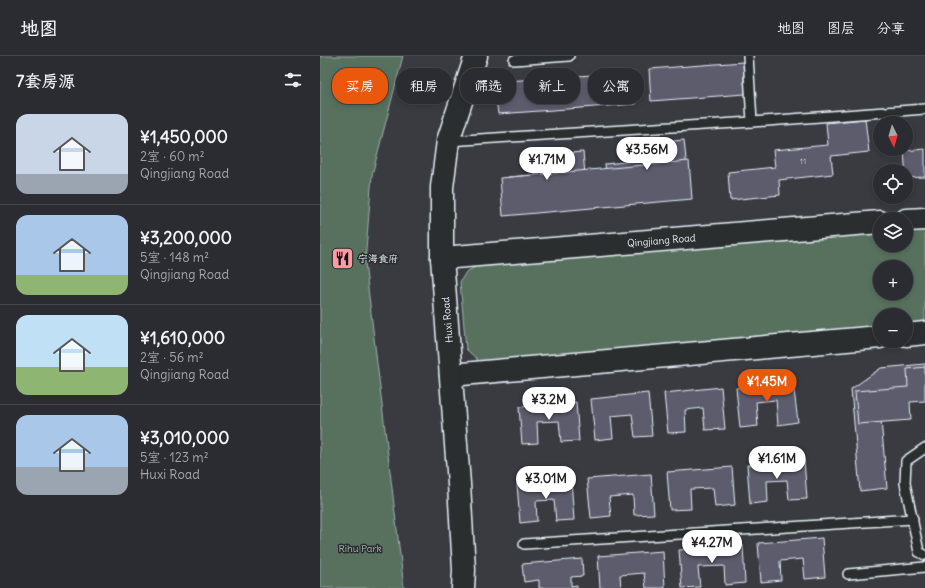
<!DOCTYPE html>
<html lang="zh">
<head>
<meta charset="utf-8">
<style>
  :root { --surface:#2b2c31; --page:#37383d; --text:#f1f3f6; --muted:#a6a7ab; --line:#47484d; --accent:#ea580c }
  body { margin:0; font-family:Delius,"LXGW WenKai TC",sans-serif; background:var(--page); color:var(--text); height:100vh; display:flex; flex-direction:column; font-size:15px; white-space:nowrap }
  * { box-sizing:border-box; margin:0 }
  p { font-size:13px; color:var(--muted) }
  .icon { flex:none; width:22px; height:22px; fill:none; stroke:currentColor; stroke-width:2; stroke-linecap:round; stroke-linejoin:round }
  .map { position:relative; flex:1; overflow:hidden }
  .drawer { display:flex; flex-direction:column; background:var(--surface); width:320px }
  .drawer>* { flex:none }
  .top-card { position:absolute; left:12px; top:12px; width:380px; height:36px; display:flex; gap:8px }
  .needle { width:26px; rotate:175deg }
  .fabs { position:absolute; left:553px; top:60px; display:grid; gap:8px }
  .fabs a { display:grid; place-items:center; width:40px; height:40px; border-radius:50%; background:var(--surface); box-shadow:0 2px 6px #0003,0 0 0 1px var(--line); font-size:20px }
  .price { position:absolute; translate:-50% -34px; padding:0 9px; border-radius:14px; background:#fff; color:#222; font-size:13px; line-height:26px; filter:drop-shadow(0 1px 2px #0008) }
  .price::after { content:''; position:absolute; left:50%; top:24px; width:12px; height:9px; margin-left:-6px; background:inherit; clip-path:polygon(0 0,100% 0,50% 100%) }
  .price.current { background:var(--accent); color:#fff }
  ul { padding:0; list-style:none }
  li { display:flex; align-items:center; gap:12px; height:100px; padding:0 16px }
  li+li { border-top:1px solid var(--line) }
  li span { display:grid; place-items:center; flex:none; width:112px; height:80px; border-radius:12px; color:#555 }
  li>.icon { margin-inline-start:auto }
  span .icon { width:48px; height:48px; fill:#fffc; stroke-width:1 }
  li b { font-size:17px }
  h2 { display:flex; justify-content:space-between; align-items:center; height:48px; padding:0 16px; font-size:17px }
  .chip { padding:0 14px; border-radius:16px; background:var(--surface); box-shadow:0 2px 6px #0003,0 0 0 1px var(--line); font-size:14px; line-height:36px }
  .chip.current { background:var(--accent); color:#fff }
  header { display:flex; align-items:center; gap:24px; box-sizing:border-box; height:56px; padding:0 20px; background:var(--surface); border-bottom:1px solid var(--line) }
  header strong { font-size:19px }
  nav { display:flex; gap:22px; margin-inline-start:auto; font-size:14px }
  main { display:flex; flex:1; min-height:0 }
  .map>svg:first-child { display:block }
  .green { fill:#58715e; stroke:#a0b1ab; fill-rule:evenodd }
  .building { fill:#5b5c6d; stroke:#e8f1f8 }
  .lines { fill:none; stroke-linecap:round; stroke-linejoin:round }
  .lane-casing { stroke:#e8f1f8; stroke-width:12 }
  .secondary-casing { stroke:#e8f1f8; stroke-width:25 }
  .lane { stroke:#2a2d2e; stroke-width:9 }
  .secondary { stroke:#2a2d2e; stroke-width:22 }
  .labels { text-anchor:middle; stroke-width:3; stroke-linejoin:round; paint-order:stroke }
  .number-label { font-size:8px; fill:#c5ccd5 }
  .street-label { font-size:10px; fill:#e8f1f8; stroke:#2a2d2e }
  .poi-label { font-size:10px; fill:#e8f1f8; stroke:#2a2d2e; text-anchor:start }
  .park-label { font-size:10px; fill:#a7b7b3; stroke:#2a2d2e }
</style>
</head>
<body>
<header>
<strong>地图</strong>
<nav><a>地图</a><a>图层</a><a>分享</a></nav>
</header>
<main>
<section class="drawer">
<h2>7套房源<svg class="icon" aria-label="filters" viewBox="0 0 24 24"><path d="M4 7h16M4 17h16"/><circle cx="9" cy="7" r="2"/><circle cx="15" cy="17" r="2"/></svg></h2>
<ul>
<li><span style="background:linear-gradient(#c9d6e8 75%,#9aa5b1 0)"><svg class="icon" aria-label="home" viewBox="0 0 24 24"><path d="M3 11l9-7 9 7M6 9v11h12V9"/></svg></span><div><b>¥1,450,000</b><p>2室 · 60 m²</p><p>Qingjiang Road</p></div></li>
<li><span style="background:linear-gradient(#a9c7e8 75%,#8fb573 0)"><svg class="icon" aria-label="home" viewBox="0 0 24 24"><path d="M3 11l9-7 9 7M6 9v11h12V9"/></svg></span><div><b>¥3,200,000</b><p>5室 · 148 m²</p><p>Qingjiang Road</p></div></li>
<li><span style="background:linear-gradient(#bfe0f5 65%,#8fb573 0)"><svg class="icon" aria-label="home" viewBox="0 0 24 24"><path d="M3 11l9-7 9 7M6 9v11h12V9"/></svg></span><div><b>¥1,610,000</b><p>2室 · 56 m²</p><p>Qingjiang Road</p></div></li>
<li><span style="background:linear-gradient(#a9c7e8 65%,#9aa5b1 0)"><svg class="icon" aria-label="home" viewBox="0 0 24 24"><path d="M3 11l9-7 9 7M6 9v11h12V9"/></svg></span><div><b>¥3,010,000</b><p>5室 · 123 m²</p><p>Huxi Road</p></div></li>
</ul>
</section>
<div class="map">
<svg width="605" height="532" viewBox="0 0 605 532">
  <rect width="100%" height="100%" fill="#393b41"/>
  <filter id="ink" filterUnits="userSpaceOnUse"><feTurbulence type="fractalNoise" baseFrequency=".025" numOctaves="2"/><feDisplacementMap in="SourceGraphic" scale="8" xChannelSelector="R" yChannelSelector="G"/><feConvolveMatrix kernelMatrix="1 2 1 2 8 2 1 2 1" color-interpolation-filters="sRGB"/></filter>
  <g filter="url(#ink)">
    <g class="green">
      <polygon points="0,0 83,0 52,119 45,207 84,532 0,532"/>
      <path d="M605,169V268L586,269V259H560V272L179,307L159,305L146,293L140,226L146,216L161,208L560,173V189H586V171ZM560,211H586V237H560Z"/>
    </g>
    <g class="building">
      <polygon points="423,6 425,38 331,45 329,13"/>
      <polygon points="314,16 316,48 178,58 176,43 188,43 187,25"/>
      <polygon points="545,63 549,96 511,100 513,118 459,124 460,139 410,144 408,116 455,111 453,94 508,89 506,67"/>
      <polygon points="364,84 368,122 332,126 333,140 289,145 285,108 325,104 323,88"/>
      <polygon points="605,93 605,121 586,122 584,95"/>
      <polygon points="263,96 266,130 227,134 229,151 191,154 188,121 223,118 222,99"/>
      <polygon points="369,105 372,143 183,160 180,122"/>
      <polygon points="605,308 605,337 559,341 567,432 540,435 531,333 561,312"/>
      <polygon points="605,311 605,345 590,346 591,364 538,368 535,335 588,331 587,313"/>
      <polygon points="473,326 478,366 458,369 456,344 436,346 438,370 420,372 416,332"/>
      <polygon points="401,331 405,373 385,374 383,352 365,354 366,376 348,377 344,337"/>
      <polygon points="328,337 332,380 315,381 312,358 291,360 293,382 275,384 271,343"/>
      <polygon points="256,346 259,385 241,386 239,365 217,366 218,387 202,388 199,351"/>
      <polygon points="484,404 487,443 469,444 467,424 447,425 448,446 430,448 427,409"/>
      <polygon points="412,411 415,449 395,451 393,432 370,433 371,453 350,454 347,416"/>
      <polygon points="331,418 334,458 314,459 313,439 289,441 291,460 271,462 267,423"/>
      <polygon points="251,424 254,464 236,465 234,444 216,445 217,465 200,467 197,428"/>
      <polygon points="502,482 505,521 485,523 483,503 460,505 461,524 441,526 438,487"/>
      <polygon points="423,489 425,527 405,529 404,510 378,511 380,531 362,532 359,494"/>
      <polygon points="343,495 345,532 326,532 324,517 300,519 301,532 280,532 278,500"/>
      <polygon points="262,503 263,520 251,521 251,530 257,529 257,532 219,532 219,524 204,526 202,508"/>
    </g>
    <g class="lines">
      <defs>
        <g id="lane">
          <polyline points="428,0 432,66 605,53"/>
          <polyline points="194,4 249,0"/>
          <polyline points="128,85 432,66"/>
          <polyline points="605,392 586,405 585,427 599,496 605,499"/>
          <polyline points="204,488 593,463"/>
          <polyline points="528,518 605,511"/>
        </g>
        <g id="secondary">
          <polyline points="586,164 605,163"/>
          <path id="s1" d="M122,202L560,166"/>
          <polyline points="586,279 605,277"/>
          <polyline points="131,319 560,281"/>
          <polyline points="143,532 144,514 139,428 122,202 122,131 128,85 156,0"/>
        </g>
      </defs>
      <use href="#lane" class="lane-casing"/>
      <use href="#secondary" class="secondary-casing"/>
      <use href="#lane" class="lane"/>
      <use href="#secondary" class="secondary"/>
    </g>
  </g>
  <defs>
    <symbol id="restaurant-square" viewBox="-11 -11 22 22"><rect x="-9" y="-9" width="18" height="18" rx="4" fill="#ff9aa2" stroke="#2a2d2e"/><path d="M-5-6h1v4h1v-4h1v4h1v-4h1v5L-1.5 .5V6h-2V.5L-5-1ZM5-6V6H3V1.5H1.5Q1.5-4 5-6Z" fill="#111"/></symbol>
  </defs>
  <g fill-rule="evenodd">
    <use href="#restaurant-square" x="10" y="190" width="25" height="25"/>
  </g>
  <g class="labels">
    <g class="number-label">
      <text x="483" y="108">11</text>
    </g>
    <g class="street-label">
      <text dy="4" stroke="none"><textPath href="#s1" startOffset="220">Qingjiang Road</textPath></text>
      <text transform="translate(127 264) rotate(-95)" y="4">Huxi Road</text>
    </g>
    <g class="poi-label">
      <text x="38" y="206">宁海食府</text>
    </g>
    <g class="park-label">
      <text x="40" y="496">Rihu Park</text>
    </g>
  </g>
</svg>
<div class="fabs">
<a><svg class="needle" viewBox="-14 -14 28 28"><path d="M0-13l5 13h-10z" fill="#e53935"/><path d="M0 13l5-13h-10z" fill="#a6a7ab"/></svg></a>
<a><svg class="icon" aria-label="locate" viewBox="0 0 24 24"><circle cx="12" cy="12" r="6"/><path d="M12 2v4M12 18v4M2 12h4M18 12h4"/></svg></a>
<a><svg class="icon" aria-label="layers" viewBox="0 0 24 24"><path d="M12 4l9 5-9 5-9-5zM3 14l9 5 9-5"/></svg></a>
<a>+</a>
<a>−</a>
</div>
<b class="price" style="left:327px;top:115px">¥3.56M</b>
<b class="price" style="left:227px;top:125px">¥1.71M</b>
<b class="price current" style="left:447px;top:347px">¥1.45M</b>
<b class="price" style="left:229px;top:365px">¥3.2M</b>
<b class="price" style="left:457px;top:424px">¥1.61M</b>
<b class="price" style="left:226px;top:444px">¥3.01M</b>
<b class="price" style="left:392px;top:508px">¥4.27M</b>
<div class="top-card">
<a class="chip current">买房</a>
<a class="chip">租房</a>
<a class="chip">筛选</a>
<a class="chip">新上</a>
<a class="chip">公寓</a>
</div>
</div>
</main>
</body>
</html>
